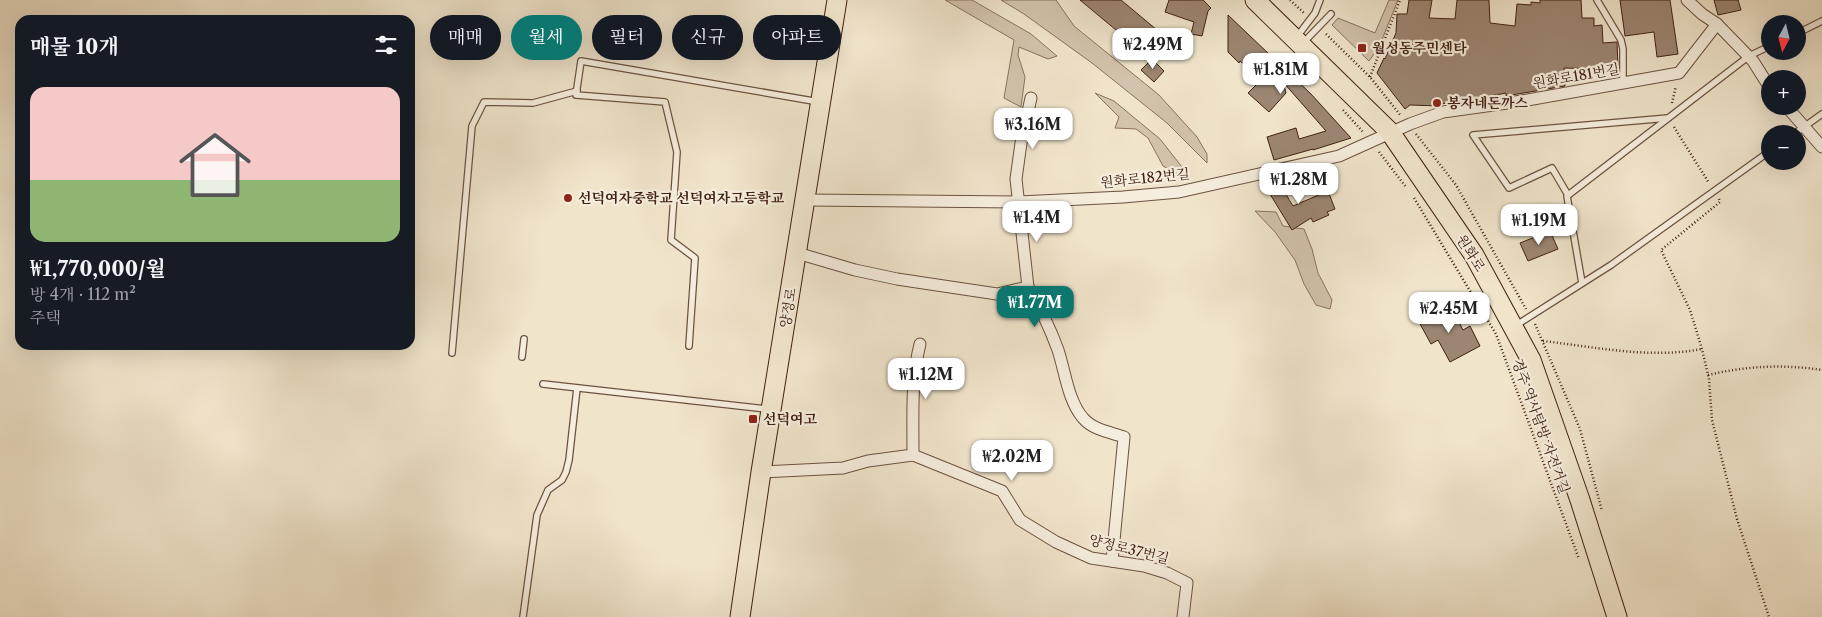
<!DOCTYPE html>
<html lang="ko">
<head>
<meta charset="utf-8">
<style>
  :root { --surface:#171b24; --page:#20242c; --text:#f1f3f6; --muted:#9ea1a6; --accent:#0f766e }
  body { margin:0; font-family:"Libre Caslon Text","Noto Serif KR",serif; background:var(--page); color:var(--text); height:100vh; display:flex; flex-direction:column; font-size:19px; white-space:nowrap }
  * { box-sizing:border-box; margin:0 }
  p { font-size:16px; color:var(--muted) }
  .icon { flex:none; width:28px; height:28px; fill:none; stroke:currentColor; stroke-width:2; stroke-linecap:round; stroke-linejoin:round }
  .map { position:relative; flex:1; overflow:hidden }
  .details { position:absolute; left:15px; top:15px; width:400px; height:335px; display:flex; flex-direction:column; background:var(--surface); border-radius:15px; box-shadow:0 5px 20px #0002 }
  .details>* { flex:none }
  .hud { position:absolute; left:430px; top:15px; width:475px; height:45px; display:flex; gap:10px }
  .needle { width:32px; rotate:187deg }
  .fabs { position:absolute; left:1761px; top:15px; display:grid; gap:10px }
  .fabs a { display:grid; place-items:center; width:45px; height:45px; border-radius:50%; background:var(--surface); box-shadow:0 5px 20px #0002; font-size:25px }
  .price { position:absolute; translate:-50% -42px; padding:0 11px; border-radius:10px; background:#fff; color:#222; font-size:16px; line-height:32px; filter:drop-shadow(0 1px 2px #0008) }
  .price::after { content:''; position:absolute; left:50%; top:30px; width:15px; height:11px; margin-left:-8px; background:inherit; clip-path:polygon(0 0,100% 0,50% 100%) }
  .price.selected { background:var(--accent); color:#fff }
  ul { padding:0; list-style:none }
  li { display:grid; align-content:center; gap:10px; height:265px; padding:0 15px }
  li span { display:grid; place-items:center; height:155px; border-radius:15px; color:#555 }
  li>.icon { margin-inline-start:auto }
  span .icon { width:90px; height:90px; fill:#fffc; stroke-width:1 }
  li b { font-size:21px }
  h2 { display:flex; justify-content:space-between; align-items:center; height:60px; padding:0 15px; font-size:21px }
  .pill { padding:0 18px; border-radius:22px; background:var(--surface); box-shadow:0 5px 20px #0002; font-size:18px; line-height:45px }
  .pill.selected { background:var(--accent); color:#fff }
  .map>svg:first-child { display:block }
  .green { fill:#d2c3ac; stroke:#8a725f }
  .building { fill:#9c8672; stroke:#412012 }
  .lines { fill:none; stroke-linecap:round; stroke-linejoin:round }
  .service-casing { stroke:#6d5140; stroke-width:8 }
  .minor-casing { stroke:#6d5140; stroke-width:13 }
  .primary-casing { stroke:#412012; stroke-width:21 }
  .path { stroke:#412012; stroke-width:2.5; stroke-dasharray:1 2.5; stroke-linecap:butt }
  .service { stroke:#f5eddd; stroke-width:5.5 }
  .minor { stroke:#f5eddd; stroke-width:11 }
  .primary { stroke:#f0e4cb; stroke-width:19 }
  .poi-dot { fill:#8f2418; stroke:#f5eddd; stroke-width:2 }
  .labels { text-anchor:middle; stroke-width:4.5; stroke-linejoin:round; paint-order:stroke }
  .poi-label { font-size:14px; font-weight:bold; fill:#412012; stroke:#f5eddd; text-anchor:start }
  .street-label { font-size:14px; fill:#412012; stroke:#f5eddd }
</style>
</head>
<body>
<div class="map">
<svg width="1822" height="617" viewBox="0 0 1822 617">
  <rect width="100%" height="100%" fill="#f0e4cb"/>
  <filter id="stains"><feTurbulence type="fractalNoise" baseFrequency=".004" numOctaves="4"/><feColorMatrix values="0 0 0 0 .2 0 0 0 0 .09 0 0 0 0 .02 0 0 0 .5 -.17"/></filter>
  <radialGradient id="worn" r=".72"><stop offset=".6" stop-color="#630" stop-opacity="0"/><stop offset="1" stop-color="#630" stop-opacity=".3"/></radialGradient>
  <g class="green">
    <polygon points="945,0 972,0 1031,34 1057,56 1048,59 1019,47 1018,55 1025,77 1021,107 1004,98 1014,40"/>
    <polygon points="1001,0 1056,0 1074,26 1159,95 1197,137 1207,154 1207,163 1167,123 1092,63 1024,14"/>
    <polygon points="1389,0 1398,0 1379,47 1369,61 1332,25 1338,18 1375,33"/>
    <polygon points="1095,93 1114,101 1160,139 1182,167 1182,176 1163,166 1148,138 1136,129 1115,128 1119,117"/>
    <polygon points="1255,211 1276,212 1283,226 1304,229 1312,249 1318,273 1332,300 1330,309 1316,305 1304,284 1295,260 1275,232"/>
  </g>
  <g class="building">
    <polygon points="1080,0 1121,0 1157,30 1140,50"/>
    <polygon points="1169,0 1203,0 1211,8 1208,11 1202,36 1191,34 1194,22 1165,12"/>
    <polygon points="1409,0 1432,0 1429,18 1455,19 1457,0 1489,0 1490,23 1515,26 1517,4 1531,5 1531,2 1540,3 1540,0 1581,0 1582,18 1594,18 1594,26 1602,25 1603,43 1617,42 1618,66 1601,67 1601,69 1564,68 1565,86 1506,96 1506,93 1460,102 1439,104 1439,106 1410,105 1405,109 1377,73 1384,58 1385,59 1396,33 1397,14 1407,14"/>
    <polygon points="1620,0 1670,0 1678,54 1657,57 1654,32 1625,36"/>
    <polygon points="1714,0 1738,0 1741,10 1718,15"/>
    <polygon points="1228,15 1311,94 1351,138 1313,150 1313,149 1274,160 1267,137 1296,128 1299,139 1326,131 1283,82 1286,93 1269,112 1248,93 1261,80 1240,61 1239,63 1228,52"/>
    <polygon points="1152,59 1164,71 1154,82 1141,70"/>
    <polygon points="1276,178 1293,206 1328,191 1335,209 1327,212 1329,215 1313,222 1311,218 1292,230 1262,181"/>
    <polygon points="1550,231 1558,249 1528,261 1520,243"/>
    <polygon points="1450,305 1463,330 1470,326 1480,346 1450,362 1438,340 1431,344 1419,322"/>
  </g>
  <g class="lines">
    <defs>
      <g id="service">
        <polyline points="1597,0 1621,40 1623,49 1623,83"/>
        <polyline points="1798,33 1822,21"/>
        <polyline points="1296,38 1315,13 1320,0"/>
        <polyline points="1302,44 1331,14"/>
        <polyline points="1794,134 1822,114"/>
        <polyline points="1568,195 1552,168 1509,188 1473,135 1668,118"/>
        <polyline points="1582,283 1567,196 1749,56 1770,46"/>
        <polyline points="1515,326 1611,265 1770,151"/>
        <polyline points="689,346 695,258 671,240 677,152 665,102 576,95 581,61 819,102"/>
        <polyline points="452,353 472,126 484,102 533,103 577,91"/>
        <polyline points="522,357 524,339"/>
        <polyline points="543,384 767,409"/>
        <polyline points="523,617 537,515 548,490 562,480 566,472 569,460 577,388"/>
      </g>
      <g id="minor">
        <polyline points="1687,0 1702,14 1717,24 1753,61 1770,88"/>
        <polyline points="1786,106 1822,147"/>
        <polyline points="806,200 1019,202 1123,197 1179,192 1339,156 1410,124 1443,112 1522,101 1679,73 1717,24"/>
        <path d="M797,253L855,270L897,279L997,294L1028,287C1040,307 1050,328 1058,350C1065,371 1068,401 1083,418C1093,430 1110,432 1124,437L1112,561"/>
        <polyline points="1028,287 1016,179 1021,143 1031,98"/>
        <path d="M913,455C913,417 911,380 920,344"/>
        <polyline points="761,472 843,468 868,461 913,455 1002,491 1020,520 1056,542 1091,558 1144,566 1167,573 1187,583 1183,617"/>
      </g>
      <g id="primary">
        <polyline points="1255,0 1390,132 1474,255 1531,360 1580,500 1617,617"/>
        <polyline points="740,617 761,472 837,0"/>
      </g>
    </defs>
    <use href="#service" class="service-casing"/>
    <use href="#minor" class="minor-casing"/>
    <use href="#primary" class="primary-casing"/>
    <g class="path">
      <polyline points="1290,0 1304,13"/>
      <polyline points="1326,34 1370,77 1401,116"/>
      <polyline points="1370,77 1400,0"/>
      <polyline points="1672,103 1676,86"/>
      <polyline points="1343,110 1363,132"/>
      <polyline points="1674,127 1709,183"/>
      <polyline points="1416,134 1456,185 1526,309"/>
      <polyline points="1379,152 1406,187"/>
      <polyline points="1414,198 1496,334 1579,559"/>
      <polyline points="1719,199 1720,202 1661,250 1690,310 1702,349 1709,379 1712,420 1737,519 1769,617"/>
      <polyline points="1535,324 1580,429 1602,511"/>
      <path d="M1543,341C1595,347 1650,359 1702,349"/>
      <path d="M1708,375C1746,366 1783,364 1822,370"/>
    </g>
    <use href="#service" class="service"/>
    <use href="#minor" class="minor"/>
    <use href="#primary" class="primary"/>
  </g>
  <g class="poi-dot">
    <rect x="1357" y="43" width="10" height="10" rx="2.5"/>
    <circle cx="1437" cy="103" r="5"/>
    <circle cx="568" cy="198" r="5"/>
    <rect x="748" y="414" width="10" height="10" rx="2.5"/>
  </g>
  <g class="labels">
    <g class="poi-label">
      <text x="1372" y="53">월성동주민센타</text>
      <text x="1447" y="108">봉자네돈까스</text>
      <text x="578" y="203">선덕여자중학교 선덕여자고등학교</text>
      <text x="763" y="424">선덕여고</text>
    </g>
    <g class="street-label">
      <text transform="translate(1576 76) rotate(-10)" y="5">원화로181번길</text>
      <text transform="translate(1145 178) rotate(-6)" y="5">원화로182번길</text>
      <text transform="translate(1471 253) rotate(58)" y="5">원화로</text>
      <text transform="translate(788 308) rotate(-81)" y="5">양정로</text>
      <text transform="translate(1541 426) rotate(70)" y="5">경주 역사탐방 자전거길</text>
      <text transform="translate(1129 549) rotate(14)" y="5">양정로37번길</text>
    </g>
  </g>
  <rect width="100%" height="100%" filter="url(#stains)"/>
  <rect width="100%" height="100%" fill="url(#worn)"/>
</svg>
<div class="fabs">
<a><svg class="needle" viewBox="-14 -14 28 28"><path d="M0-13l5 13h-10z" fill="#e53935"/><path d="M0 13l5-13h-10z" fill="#9ea1a6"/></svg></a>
<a>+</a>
<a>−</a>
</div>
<b class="price" style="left:1153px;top:70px">₩2.49M</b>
<b class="price" style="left:1281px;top:95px">₩1.81M</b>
<b class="price" style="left:1033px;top:150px">₩3.16M</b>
<b class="price" style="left:1299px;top:205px">₩1.28M</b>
<b class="price" style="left:1037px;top:243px">₩1.4M</b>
<b class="price" style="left:1539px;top:246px">₩1.19M</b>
<b class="price selected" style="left:1035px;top:328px">₩1.77M</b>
<b class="price" style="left:1449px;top:334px">₩2.45M</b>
<b class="price" style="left:926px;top:400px">₩1.12M</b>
<b class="price" style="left:1012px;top:482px">₩2.02M</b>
<div class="hud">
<a class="pill">매매</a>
<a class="pill selected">월세</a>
<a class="pill">필터</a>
<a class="pill">신규</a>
<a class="pill">아파트</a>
</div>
<section class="details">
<h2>매물 10개<svg class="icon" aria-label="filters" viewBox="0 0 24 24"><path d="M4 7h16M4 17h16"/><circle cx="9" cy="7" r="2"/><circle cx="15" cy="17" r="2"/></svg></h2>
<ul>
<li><span style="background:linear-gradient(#f6c9c9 60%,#8fb573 0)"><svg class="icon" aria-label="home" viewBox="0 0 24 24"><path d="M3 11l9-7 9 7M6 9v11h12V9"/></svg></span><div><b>₩1,770,000/월</b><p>방 4개 · 112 m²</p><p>주택</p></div></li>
</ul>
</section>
</div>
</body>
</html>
